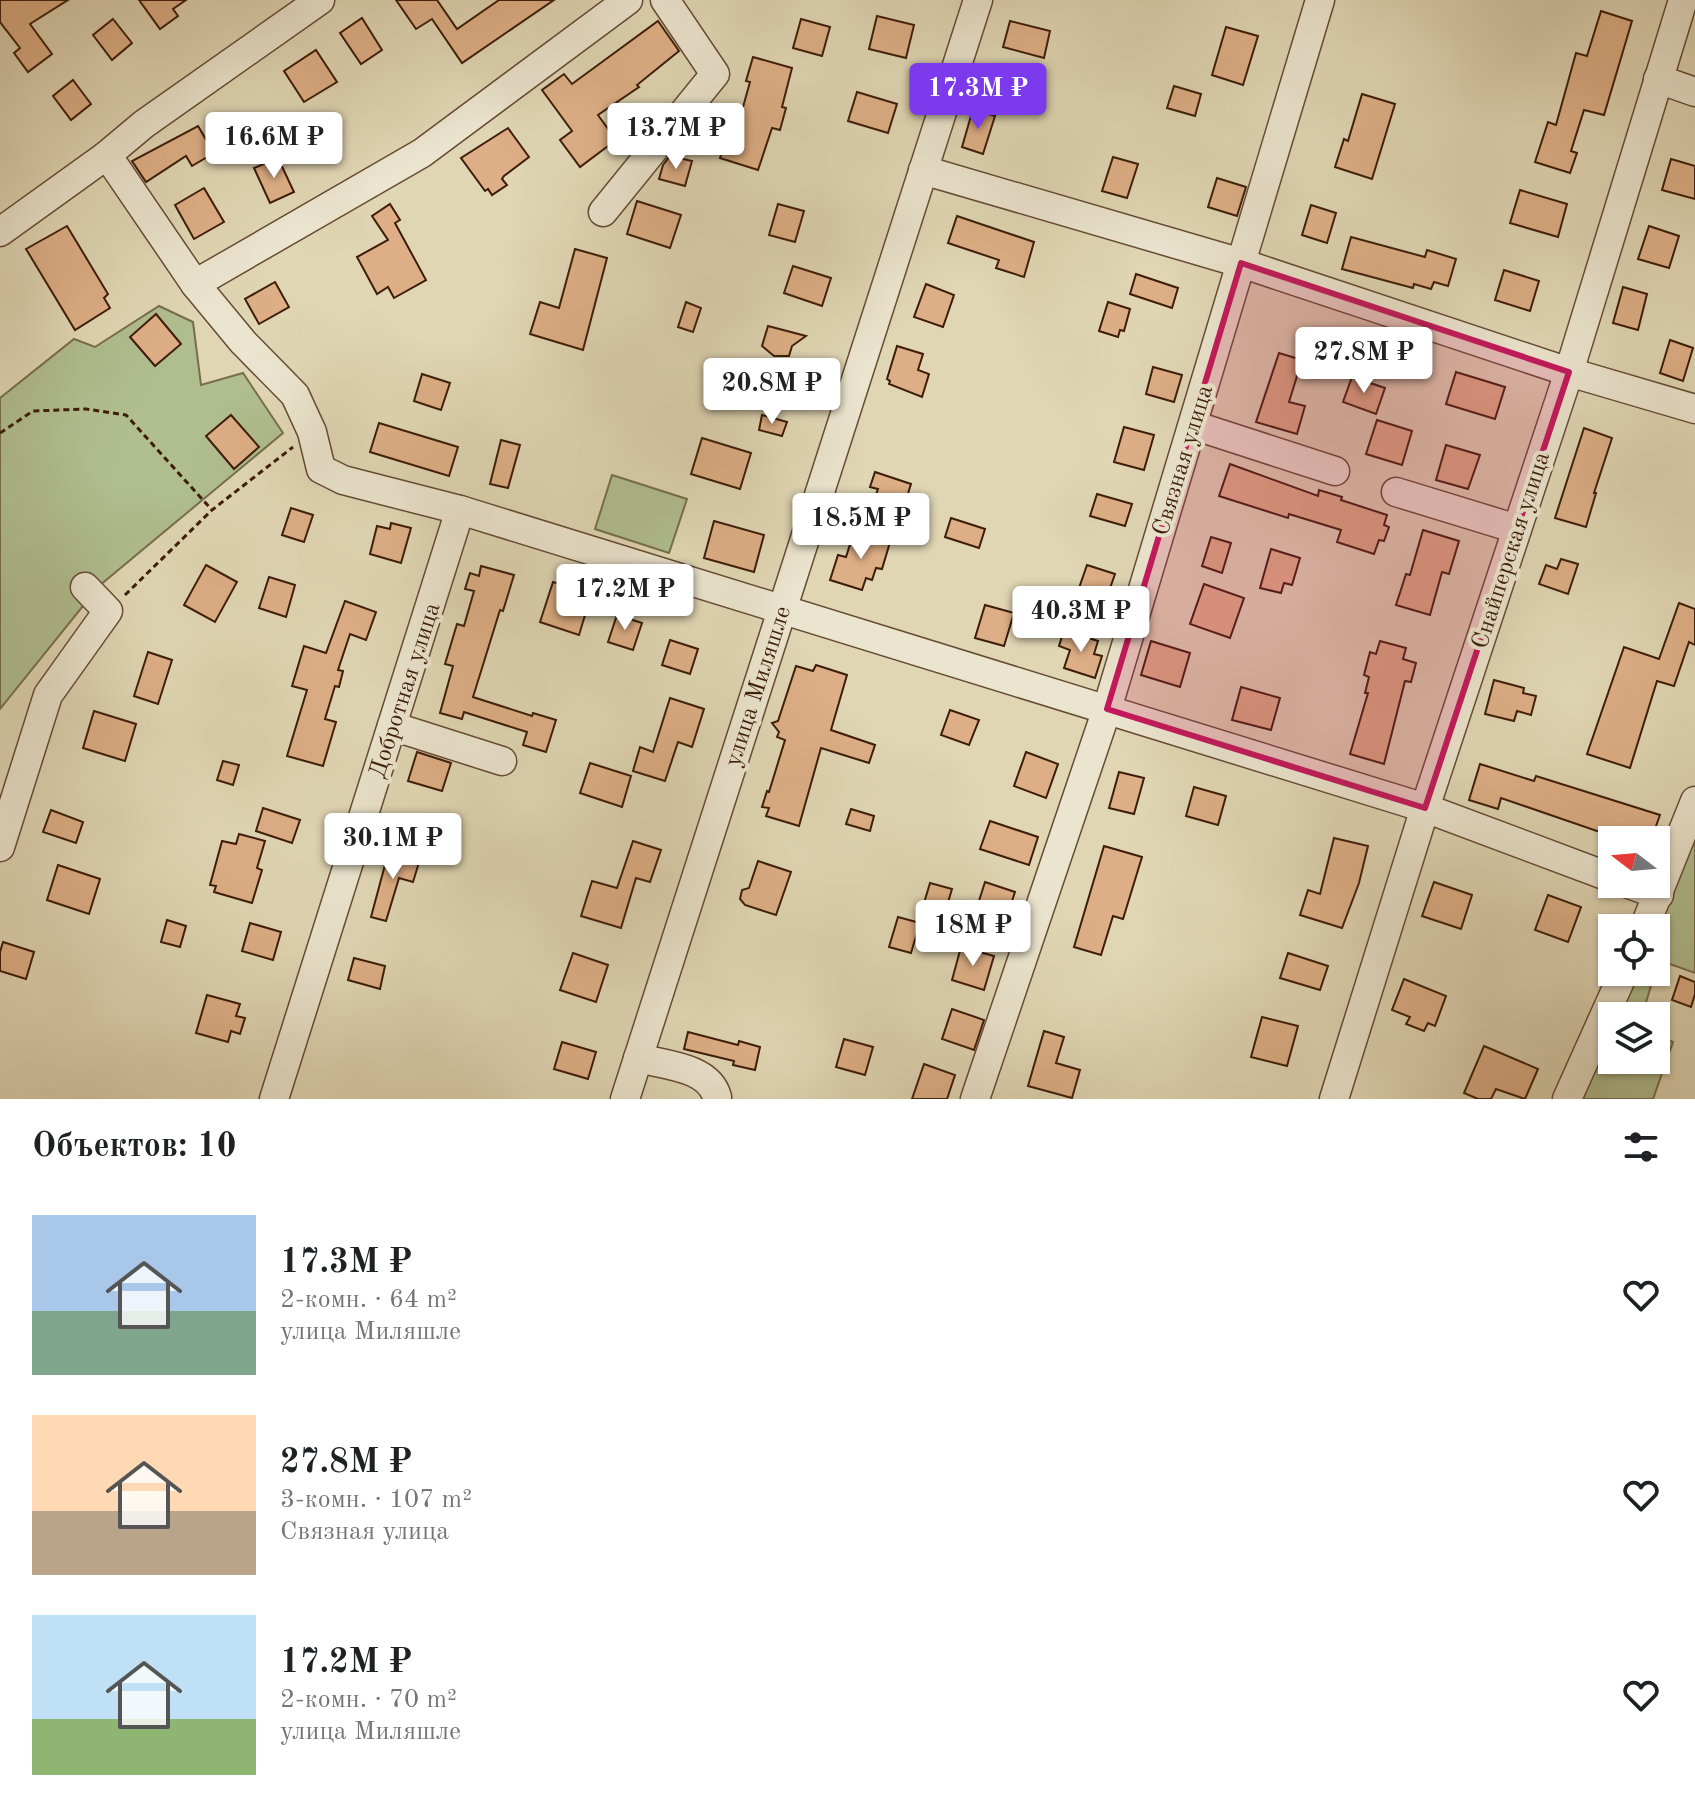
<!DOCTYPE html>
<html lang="ru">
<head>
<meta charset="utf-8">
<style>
  :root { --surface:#fff; --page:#f6f6f6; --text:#202124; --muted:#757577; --accent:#7c3aed }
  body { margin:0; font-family:"Old Standard TT",serif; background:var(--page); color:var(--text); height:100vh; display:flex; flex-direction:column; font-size:30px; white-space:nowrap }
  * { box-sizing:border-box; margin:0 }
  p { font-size:26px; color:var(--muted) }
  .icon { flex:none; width:44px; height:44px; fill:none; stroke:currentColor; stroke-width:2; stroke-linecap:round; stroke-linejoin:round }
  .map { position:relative; height:1099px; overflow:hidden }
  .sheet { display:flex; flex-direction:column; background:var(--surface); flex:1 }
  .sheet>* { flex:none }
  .needle { width:52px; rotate:286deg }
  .tools { position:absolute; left:1598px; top:826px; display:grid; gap:16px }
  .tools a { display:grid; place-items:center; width:72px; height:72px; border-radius:0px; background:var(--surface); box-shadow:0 2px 6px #0004; font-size:40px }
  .price { position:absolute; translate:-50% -68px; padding:0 18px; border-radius:8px; background:#fff; color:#222; font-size:26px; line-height:52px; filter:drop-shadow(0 2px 4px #0008) }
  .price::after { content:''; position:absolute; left:50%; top:48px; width:24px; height:18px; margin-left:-12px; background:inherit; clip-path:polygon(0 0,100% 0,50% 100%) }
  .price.active { background:var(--accent); color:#fff }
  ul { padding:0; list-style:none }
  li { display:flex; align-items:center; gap:24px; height:200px; padding:0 32px }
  li span { display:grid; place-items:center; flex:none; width:224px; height:160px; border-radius:0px; color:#555 }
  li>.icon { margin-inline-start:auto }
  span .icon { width:96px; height:96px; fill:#fffc; stroke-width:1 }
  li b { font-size:34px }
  h2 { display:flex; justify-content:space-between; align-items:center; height:96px; padding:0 32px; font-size:34px }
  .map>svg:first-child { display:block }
  .green { fill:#b0be8f; stroke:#766e4c; stroke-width:2 }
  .building { fill:#deaf86; stroke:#3d1d09; stroke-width:2 }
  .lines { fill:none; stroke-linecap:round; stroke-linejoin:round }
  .minor-casing { stroke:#664b34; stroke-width:31 }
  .path { stroke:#3d1d09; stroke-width:3; stroke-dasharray:6 4; stroke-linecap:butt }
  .minor { stroke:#ebe4ce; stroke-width:28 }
  .marked { fill:#c2185b; fill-opacity:0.2; stroke:#c2185b; stroke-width:6; stroke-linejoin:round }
  .labels { text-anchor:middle; stroke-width:8; stroke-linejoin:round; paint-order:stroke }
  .street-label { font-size:24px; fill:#3d1d09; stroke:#ebe4ce }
</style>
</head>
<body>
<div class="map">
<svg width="1695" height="1099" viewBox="0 0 1695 1099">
  <rect width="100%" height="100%" fill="#e0d6b4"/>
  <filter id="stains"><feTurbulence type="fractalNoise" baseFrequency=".0025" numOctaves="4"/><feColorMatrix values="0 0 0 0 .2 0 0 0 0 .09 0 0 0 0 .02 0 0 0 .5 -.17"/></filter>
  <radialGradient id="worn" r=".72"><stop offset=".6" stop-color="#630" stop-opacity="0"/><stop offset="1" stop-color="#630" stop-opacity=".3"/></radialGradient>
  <g class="green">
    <polygon points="159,306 193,322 201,385 243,373 283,433 99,586 0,709 0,398 74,339 95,347"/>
    <polygon points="612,475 687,499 669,553 595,529"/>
    <polygon points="1695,836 1695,973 1659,960 1656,970 1656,928"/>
    <polygon points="1635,972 1655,972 1642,1016 1616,1016"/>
    <polygon points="1612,1025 1612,1060 1656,1060 1656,1035 1673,1042 1653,1099 1579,1099"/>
  </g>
  <g class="building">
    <polygon points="0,0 68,0 30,24 52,54 28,72 14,53 20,48 0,22"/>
    <polygon points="139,0 186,0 173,9 178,16 160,29"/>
    <polygon points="396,0 437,0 457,29 499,0 554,0 462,63 432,19 416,29"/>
    <polygon points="1601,11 1632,21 1604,115 1584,110 1571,151 1577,153 1570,173 1535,162 1548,122 1556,125 1576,53 1587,56"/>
    <polygon points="877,16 914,25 906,58 869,49"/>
    <polygon points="362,18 382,50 361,64 340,33"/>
    <polygon points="113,19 132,43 112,60 93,35"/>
    <polygon points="801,19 830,27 822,56 793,48"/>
    <polygon points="658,21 679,51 637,85 639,87 598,115 616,140 580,167 560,140 572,131 542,90 564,74 572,84"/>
    <polygon points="1010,21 1050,31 1044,58 1003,47"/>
    <polygon points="1226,27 1258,36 1243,85 1212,75"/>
    <polygon points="316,50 337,82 304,102 284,71"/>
    <polygon points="753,57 792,68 782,107 786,108 780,130 772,128 758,170 720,158 729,130 736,132 750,82 746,81"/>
    <polygon points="73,80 91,104 71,120 53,96"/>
    <polygon points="1174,86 1201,94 1195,116 1167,108"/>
    <polygon points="857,92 897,104 888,133 848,121"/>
    <polygon points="1362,94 1395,104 1372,179 1335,167 1344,139 1348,141"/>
    <polygon points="973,109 995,116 983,154 962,147"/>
    <polygon points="198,126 214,153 192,166 186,156 146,182 132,161"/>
    <polygon points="508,128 529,157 504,176 502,179 507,185 492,195 488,189 485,191 461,158"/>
    <polygon points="670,156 692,161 685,186 659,179 663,165"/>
    <polygon points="1113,157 1138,164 1127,198 1102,191"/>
    <polygon points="278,158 294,192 270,203 254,168"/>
    <polygon points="1671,159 1695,166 1695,199 1662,190"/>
    <polygon points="1217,178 1246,187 1237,216 1208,207"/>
    <polygon points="204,188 224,222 194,239 175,205"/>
    <polygon points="1520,190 1567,204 1558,237 1510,223"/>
    <polygon points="637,201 681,215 670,248 627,234"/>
    <polygon points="390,204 400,220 395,223 426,280 394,298 388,287 377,294 357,257 388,240 372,216"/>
    <polygon points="778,204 804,211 795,242 769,235"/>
    <polygon points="1311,205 1336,213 1327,243 1302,235"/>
    <polygon points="957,216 1034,242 1024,277 996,268 999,260 948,243"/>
    <polygon points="67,226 108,294 104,298 110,308 75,330 26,249"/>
    <polygon points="1649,226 1679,236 1669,268 1638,259"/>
    <polygon points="1351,237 1425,257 1427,250 1456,259 1448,286 1434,282 1431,289 1414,284 1413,288 1342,269"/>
    <polygon points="575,249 607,258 583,350 530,334 540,302 559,308"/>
    <polygon points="793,266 831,278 822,306 784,293"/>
    <polygon points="1504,270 1539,281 1530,311 1495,300"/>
    <polygon points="1136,274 1178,288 1172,308 1130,294"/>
    <polygon points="275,282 289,307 259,324 245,299"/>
    <polygon points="926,284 954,295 943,327 914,317"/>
    <polygon points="1623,287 1647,294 1638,330 1613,323"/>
    <polygon points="686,302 701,308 693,332 678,327"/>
    <polygon points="1108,302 1130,309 1124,331 1120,330 1118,337 1099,331"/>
    <polygon points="156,314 181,344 155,366 130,337"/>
    <polygon points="768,326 806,336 792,346 789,356 774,356 762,346"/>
    <polygon points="1670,340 1693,348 1683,381 1660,373"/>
    <polygon points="897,346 923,354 918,370 929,374 922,397 889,384 890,381 887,379"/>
    <polygon points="1279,353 1302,360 1289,402 1305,406 1297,434 1256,422"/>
    <polygon points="1153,367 1182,375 1174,402 1146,394"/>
    <polygon points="1456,372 1505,387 1495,419 1446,404"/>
    <polygon points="422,374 450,383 441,410 414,401"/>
    <polygon points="1352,377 1385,388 1376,414 1343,402"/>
    <polygon points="231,415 259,447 234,469 206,436"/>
    <polygon points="762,415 787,422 782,436 759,430"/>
    <polygon points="1377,420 1412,431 1402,465 1366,454"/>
    <polygon points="379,423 458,447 449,476 370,452"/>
    <polygon points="1124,427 1154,435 1144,470 1114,462"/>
    <polygon points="1584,428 1612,438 1594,493 1596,493 1586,527 1555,518"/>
    <polygon points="702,438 751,453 740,489 691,474"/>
    <polygon points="501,440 520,445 508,488 490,484"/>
    <polygon points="1446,445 1480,455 1468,489 1436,480"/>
    <polygon points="1230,464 1318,496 1319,490 1342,497 1341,500 1387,515 1384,525 1389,527 1384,541 1379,540 1374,554 1337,542 1341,530 1289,514 1288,518 1219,496"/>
    <polygon points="875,472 911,484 904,506 875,497 878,489 870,487"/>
    <polygon points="1097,494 1132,504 1125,526 1090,516"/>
    <polygon points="291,508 313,515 304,542 282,535"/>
    <polygon points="951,518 985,529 979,548 945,537"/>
    <polygon points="714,521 764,535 754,572 704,558"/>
    <polygon points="391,523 411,528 401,563 370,554 377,526 390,529"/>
    <polygon points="1423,530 1459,541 1449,574 1442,572 1430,615 1396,605 1406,574 1410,575"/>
    <polygon points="875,534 891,539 882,569 876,568 872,580 866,578 862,590 830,580 838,555 846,557 853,535 873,541"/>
    <polygon points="1211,537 1231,543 1222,573 1202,566"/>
    <polygon points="1271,549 1300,558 1292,585 1284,583 1281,593 1260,588"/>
    <polygon points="1561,559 1578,564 1568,594 1539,584 1546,565 1557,569"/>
    <polygon points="206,565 237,582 215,622 184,605"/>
    <polygon points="1087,565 1115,574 1107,597 1079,588"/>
    <polygon points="481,566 514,575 503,611 500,610 473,697 532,716 533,713 556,720 546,752 523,745 527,732 464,712 462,719 440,713 453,666 445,664 457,624 464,626 474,591 465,589 470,573 479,576"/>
    <polygon points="269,577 295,585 286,617 259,608"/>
    <polygon points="553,582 583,591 577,609 586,612 579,635 540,622"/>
    <polygon points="1204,584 1244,598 1230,638 1190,624"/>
    <polygon points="345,601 376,612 366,640 350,634 338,670 343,671 339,687 335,686 325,719 336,722 323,766 287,756 307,690 292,686 304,646 326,653"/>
    <polygon points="1679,603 1695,609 1695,645 1689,642 1674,686 1657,681 1630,768 1587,754 1624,647 1659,659"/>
    <polygon points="985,605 1014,613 1004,646 975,638"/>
    <polygon points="617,615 642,623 633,650 608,642"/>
    <polygon points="1064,630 1098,641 1094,654 1102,656 1095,678 1064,668 1070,650 1059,646"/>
    <polygon points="670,640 698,649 690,674 662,665"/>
    <polygon points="1151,641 1190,653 1180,687 1141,675"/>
    <polygon points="1380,641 1406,648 1403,659 1416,663 1411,682 1405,681 1384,764 1350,754 1368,693 1365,693 1369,677 1364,675 1370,652 1376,654"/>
    <polygon points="148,652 172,660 158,704 134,696"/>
    <polygon points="816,665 847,675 831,730 875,745 869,763 821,748 799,826 766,816 769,808 762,807 767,791 769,792 785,740 777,737 779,732 772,723 778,721 796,666 813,671"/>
    <polygon points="1494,680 1524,688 1523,693 1536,696 1531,715 1517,711 1514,721 1485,714"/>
    <polygon points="1241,687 1280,698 1271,730 1232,720"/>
    <polygon points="670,698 704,709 692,747 678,742 665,781 633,771 640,747 653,752"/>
    <polygon points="950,710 979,720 969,745 941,735"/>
    <polygon points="94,711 136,724 125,761 83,748"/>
    <polygon points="417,752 451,763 442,791 408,781"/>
    <polygon points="1026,752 1058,764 1046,798 1014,786"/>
    <polygon points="223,761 239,765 233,785 217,780"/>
    <polygon points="590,763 631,776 622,807 580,793"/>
    <polygon points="1480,764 1534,781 1536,776 1660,815 1651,840 1623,840 1501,798 1498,809 1469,800"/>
    <polygon points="1119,772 1144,778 1134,814 1109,808"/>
    <polygon points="1194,787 1226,796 1218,825 1186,816"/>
    <polygon points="263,808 300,820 292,843 256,831"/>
    <polygon points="851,809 874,816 870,831 846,824"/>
    <polygon points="51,810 83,822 76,843 43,832"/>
    <polygon points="990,821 1038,837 1029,865 980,849"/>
    <polygon points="239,834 265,841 257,868 262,870 252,903 214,892 216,886 210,885 222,841 236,844"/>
    <polygon points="1334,838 1368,846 1359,883 1342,928 1300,915 1308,890 1320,894"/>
    <polygon points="633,841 661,850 650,882 636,878 621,928 581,916 592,881 617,888"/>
    <polygon points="1104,846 1142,857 1123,919 1113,916 1101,955 1074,947"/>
    <polygon points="389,850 420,859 413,882 399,878 386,921 371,917"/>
    <polygon points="758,861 791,872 776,915 745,905 740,899 742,890 749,888"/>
    <polygon points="58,865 100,879 89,914 47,900"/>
    <polygon points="985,882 1015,892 1008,913 978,904"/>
    <polygon points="1434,882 1472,895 1461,929 1422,916"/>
    <polygon points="930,883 952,889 943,919 921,913"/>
    <polygon points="1548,895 1581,907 1568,942 1535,930"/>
    <polygon points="898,917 920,923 911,953 889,947"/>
    <polygon points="167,920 186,926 180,947 161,942"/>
    <polygon points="250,923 281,932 273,960 242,951"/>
    <polygon points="3,942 34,952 26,979 0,971 0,952"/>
    <polygon points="961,947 994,956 984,990 952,980"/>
    <polygon points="573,953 608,965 596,1002 560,990"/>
    <polygon points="1288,953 1328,966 1320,990 1280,978"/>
    <polygon points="354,958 385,966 380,989 348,980"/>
    <polygon points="1680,976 1695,982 1695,994 1691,1007 1672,1000"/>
    <polygon points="1404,979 1446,996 1435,1026 1428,1023 1424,1031 1406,1024 1410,1017 1392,1010"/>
    <polygon points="207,995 240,1004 236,1016 245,1018 240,1034 231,1031 228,1042 196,1033"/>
    <polygon points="952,1009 984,1020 974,1050 942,1039"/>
    <polygon points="1262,1017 1298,1026 1287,1066 1251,1057"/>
    <polygon points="1044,1031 1064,1037 1056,1063 1080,1070 1072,1098 1028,1086"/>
    <polygon points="688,1032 738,1045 739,1041 760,1047 755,1070 733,1065 734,1061 684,1049"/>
    <polygon points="844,1039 873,1047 865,1075 836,1067"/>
    <polygon points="562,1042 596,1052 588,1079 554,1069"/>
    <polygon points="1484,1046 1538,1069 1525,1099 1496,1089 1491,1099 1478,1099 1464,1093"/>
    <polygon points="924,1064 955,1075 947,1099 912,1099"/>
  </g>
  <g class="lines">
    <defs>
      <g id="minor">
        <polyline points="1658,79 1695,92"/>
        <polyline points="107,155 195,284 243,342 295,395 312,432 321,469 343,480 460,510 1425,808 1612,878"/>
        <polyline points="923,170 1241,263 1569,372 1695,409"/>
        <polyline points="603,212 715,74 665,0"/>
        <polyline points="0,232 107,155 144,124 320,0"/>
        <polyline points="195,284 422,153 628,0"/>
        <polyline points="1193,425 1335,471"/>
        <polyline points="1396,492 1517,529"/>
        <polyline points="392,726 502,761"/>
        <polyline points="0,847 48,695 108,611 85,587"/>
        <polyline points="1629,884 1659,895"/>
        <polyline points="1644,928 1695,801"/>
        <path d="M638,1058C665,1065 709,1067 717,1097"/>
        <polyline points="274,1099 460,510"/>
        <polyline points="625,1099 978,0"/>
        <polyline points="975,1099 1107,709 1320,0"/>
        <polyline points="1334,1099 1425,808 1569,372 1683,0"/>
        <polyline points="1567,1099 1624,972"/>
      </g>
    </defs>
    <use href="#minor" class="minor-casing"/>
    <g class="path">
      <polyline points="0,433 33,411 86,409 126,415 212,510"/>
      <polyline points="125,595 212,510 293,447"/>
    </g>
    <use href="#minor" class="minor"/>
  </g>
  <path class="marked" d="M1241,263L1569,372L1425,808L1107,709Z"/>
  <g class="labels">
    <g class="street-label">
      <text transform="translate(1182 460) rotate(-73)" y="8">Связная улица</text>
      <text transform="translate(1510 550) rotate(-72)" y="8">Снайперская улица</text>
      <text transform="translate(757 686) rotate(-72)" y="8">улица Миляшле</text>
      <text transform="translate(404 690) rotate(-72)" y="8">Добротная улица</text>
    </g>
  </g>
  <rect width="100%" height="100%" filter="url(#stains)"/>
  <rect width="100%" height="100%" fill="url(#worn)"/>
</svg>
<div class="tools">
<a><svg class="needle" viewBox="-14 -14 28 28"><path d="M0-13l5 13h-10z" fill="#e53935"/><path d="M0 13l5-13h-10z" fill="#757577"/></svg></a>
<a><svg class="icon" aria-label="locate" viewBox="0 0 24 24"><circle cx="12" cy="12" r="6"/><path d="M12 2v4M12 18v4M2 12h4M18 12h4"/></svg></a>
<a><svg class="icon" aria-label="layers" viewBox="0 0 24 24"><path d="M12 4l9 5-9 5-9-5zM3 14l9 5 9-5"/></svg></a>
</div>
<b class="price active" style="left:978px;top:131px">17.3M ₽</b>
<b class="price" style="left:676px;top:171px">13.7M ₽</b>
<b class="price" style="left:274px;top:180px">16.6M ₽</b>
<b class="price" style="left:1364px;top:395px">27.8M ₽</b>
<b class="price" style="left:772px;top:426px">20.8M ₽</b>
<b class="price" style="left:861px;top:561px">18.5M ₽</b>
<b class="price" style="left:625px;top:632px">17.2M ₽</b>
<b class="price" style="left:1081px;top:654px">40.3M ₽</b>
<b class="price" style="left:393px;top:881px">30.1M ₽</b>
<b class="price" style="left:973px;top:968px">18M ₽</b>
</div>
<section class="sheet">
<h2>Объектов: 10<svg class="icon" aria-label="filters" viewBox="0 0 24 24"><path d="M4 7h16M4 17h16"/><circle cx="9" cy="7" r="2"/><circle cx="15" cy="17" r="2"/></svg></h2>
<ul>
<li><span style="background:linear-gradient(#a9c7e8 60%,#7fa58c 0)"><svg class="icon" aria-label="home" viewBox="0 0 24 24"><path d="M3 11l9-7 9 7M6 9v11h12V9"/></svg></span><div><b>17.3M ₽</b><p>2-комн. · 64 m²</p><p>улица Миляшле</p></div><svg class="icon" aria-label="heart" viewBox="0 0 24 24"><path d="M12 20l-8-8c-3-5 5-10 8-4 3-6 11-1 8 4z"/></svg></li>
<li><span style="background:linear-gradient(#ffd9b3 60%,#b9a48a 0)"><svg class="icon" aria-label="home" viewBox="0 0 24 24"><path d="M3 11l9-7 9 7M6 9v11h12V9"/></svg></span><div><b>27.8M ₽</b><p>3-комн. · 107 m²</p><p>Связная улица</p></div><svg class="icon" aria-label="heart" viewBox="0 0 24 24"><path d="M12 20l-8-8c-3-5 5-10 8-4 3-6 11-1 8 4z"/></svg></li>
<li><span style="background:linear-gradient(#bfe0f5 65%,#8fb573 0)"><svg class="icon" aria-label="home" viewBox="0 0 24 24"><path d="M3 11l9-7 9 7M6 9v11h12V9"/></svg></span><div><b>17.2M ₽</b><p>2-комн. · 70 m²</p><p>улица Миляшле</p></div><svg class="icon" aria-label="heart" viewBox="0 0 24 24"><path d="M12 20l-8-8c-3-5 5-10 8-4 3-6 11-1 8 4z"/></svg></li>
</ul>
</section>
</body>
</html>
